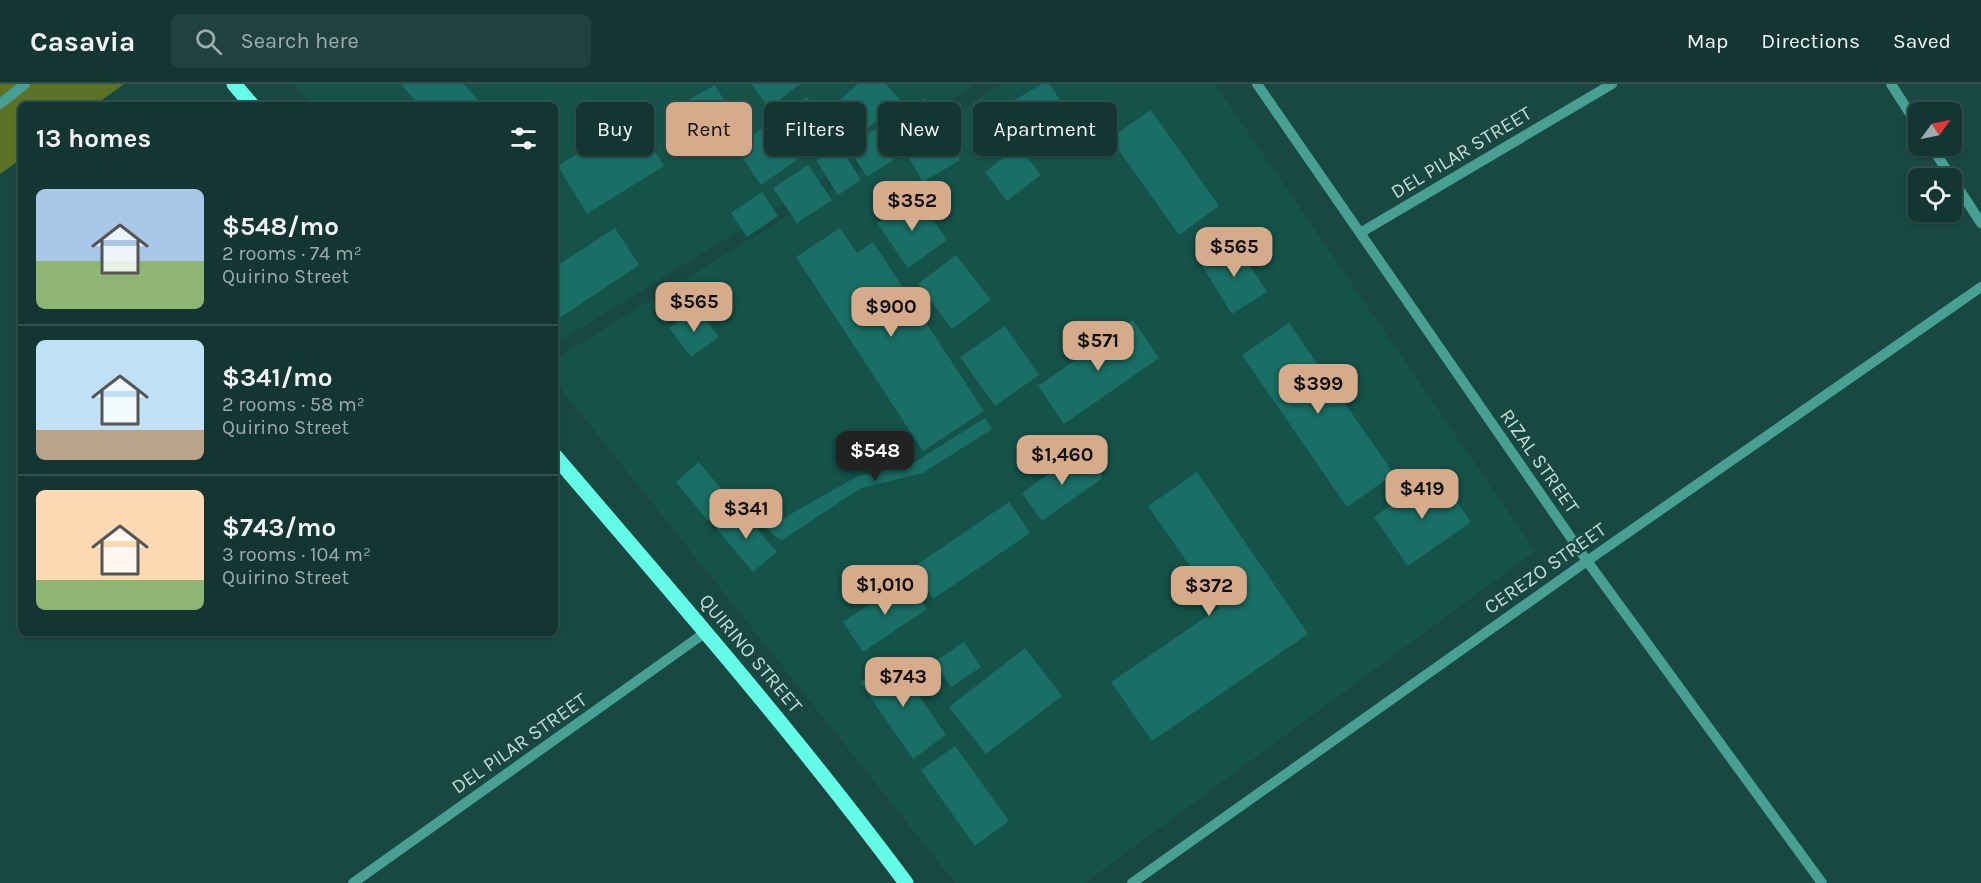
<!DOCTYPE html>
<html lang="en">
<head>
<meta charset="utf-8">
<style>
  :root { --surface:#133632; --page:#20413e; --text:#f1f3f6; --muted:#9dabac; --line:#32504d; --accent:#d6ab8b }
  body { margin:0; font-family:Karla,sans-serif; background:var(--page); color:var(--text); height:100vh; display:flex; flex-direction:column; font-size:22px; white-space:nowrap }
  * { box-sizing:border-box; margin:0 }
  p { font-size:20px; color:var(--muted) }
  .icon { flex:none; width:33px; height:33px; fill:none; stroke:currentColor; stroke-width:2; stroke-linecap:round; stroke-linejoin:round }
  .map { position:relative; flex:1; overflow:hidden }
  .drawer { position:absolute; left:18px; top:18px; width:540px; height:534px; display:flex; flex-direction:column; background:var(--surface); border-radius:9px; box-shadow:0 2px 4px #0004,0 0 0 2px var(--line) }
  .drawer>* { flex:none }
  .top-card { position:absolute; left:576px; top:18px; width:570px; height:54px; display:flex; gap:12px }
  .needle { width:39px; rotate:57deg }
  .controls { position:absolute; left:1908px; top:18px; display:grid; gap:12px }
  .controls a { display:grid; place-items:center; width:54px; height:54px; border-radius:9px; background:var(--surface); box-shadow:0 2px 4px #0004,0 0 0 2px var(--line); font-size:30px }
  .price { position:absolute; translate:-50% -51px; padding:0 14px; border-radius:12px; background:var(--accent); color:#111; font-size:20px; line-height:39px; filter:drop-shadow(0 2px 3px #0008) }
  .price::after { content:''; position:absolute; left:50%; top:36px; width:18px; height:14px; margin-left:-9px; background:inherit; clip-path:polygon(0 0,100% 0,50% 100%) }
  .price.on { background:#222; color:#fff }
  ul { padding:0; list-style:none }
  li { display:flex; align-items:center; gap:18px; height:150px; padding:0 18px }
  li+li { border-top:2px solid var(--line) }
  li span { display:grid; place-items:center; flex:none; width:168px; height:120px; border-radius:9px; color:#555 }
  li>.icon { margin-inline-start:auto }
  span .icon { width:72px; height:72px; fill:#fffc; stroke-width:1 }
  li b { font-size:26px }
  h2 { display:flex; justify-content:space-between; align-items:center; height:72px; padding:0 18px; font-size:26px }
  .pill { padding:0 21px; border-radius:9px; background:var(--surface); box-shadow:0 2px 4px #0004,0 0 0 2px var(--line); font-size:21px; line-height:54px }
  .pill.on { background:var(--accent); color:#111 }
  header { display:flex; align-items:center; gap:36px; box-sizing:border-box; height:84px; padding:0 30px; background:var(--surface); border-bottom:2px solid var(--line) }
  header strong { font-size:28px }
  nav { display:flex; gap:33px; margin-inline-start:auto; font-size:21px }
  .search { width:420px; height:54px; background:var(--page); display:flex; align-items:center; gap:15px; box-sizing:border-box; padding:0 21px; border-radius:9px; color:var(--muted); font-size:22px }
  .map>svg:first-child { display:block }
  .built { fill:#14524a }
  .green { fill:#5c7224 }
  .building { fill:#196f65 }
  .lines { fill:none; stroke-linecap:round; stroke-linejoin:round }
  .minor { stroke:#48a094; stroke-width:10 }
  .major { stroke:#63fae6; stroke-width:15 }
  .labels { text-anchor:middle; stroke-width:4.5; stroke-linejoin:round; paint-order:stroke }
  .street-label { font-size:20px; fill:#c4dcd7; stroke:#194842 }
</style>
</head>
<body>
<header>
<strong>Casavia</strong>
<div class="search"><svg class="icon" aria-label="search" viewBox="0 0 24 24"><circle cx="10" cy="10" r="6"/><path d="M15 15l6 6"/></svg>Search here</div>
<nav><a>Map</a><a>Directions</a><a>Saved</a></nav>
</header>
<div class="map">
<svg width="1981" height="799" viewBox="0 0 1981 799">
  <rect width="100%" height="100%" fill="#194842"/>
  <g class="built">
    <polygon points="294,0 977,0 555,260 555,21 312,21"/>
    <polygon points="1002,0 1215,0 1535,467 1085,799 955,799 555,297 555,275"/>
  </g>
  <polygon class="green" points="0,0 124,0 95,21 21,21 21,75 0,90"/>
  <g class="building">
    <polygon points="401,0 464,0 482,21 419,21"/>
    <polygon points="751,0 800,0 769,24"/>
    <polygon points="858,0 886,0 900,16 858,53 832,23"/>
    <polygon points="1042,0 1050,0 1064,23 1009,55 994,28"/>
    <polygon points="715,1 735,35 684,64 665,29"/>
    <polygon points="807,13 834,50 761,101 735,63"/>
    <polygon points="924,14 943,44 867,93 847,63"/>
    <polygon points="1151,26 1219,122 1179,151 1110,54"/>
    <polygon points="634,34 664,82 587,130 558,82"/>
    <polygon points="944,49 960,76 923,98 907,71"/>
    <polygon points="839,61 861,96 838,111 816,76"/>
    <polygon points="1018,62 1041,91 1007,117 985,88"/>
    <polygon points="808,81 832,116 797,139 773,104"/>
    <polygon points="762,108 778,132 747,153 731,129"/>
    <polygon points="916,111 947,156 908,184 877,139"/>
    <polygon points="615,144 639,181 555,237 555,183"/>
    <polygon points="840,144 857,169 873,158 984,327 923,367 796,173"/>
    <polygon points="1235,159 1267,208 1232,230 1201,180"/>
    <polygon points="956,171 991,216 952,245 918,200"/>
    <polygon points="697,224 719,253 691,273 669,244"/>
    <polygon points="1133,236 1159,274 1064,340 1038,302"/>
    <polygon points="1289,239 1394,390 1347,423 1242,271"/>
    <polygon points="1005,242 1039,291 995,322 960,273"/>
    <polygon points="985,334 992,345 923,389 861,404 781,457 766,444 856,393 915,378"/>
    <polygon points="1083,366 1103,394 1042,437 1022,409"/>
    <polygon points="699,378 731,417 708,437 676,398"/>
    <polygon points="1197,388 1308,550 1152,657 1111,598 1219,524 1148,422"/>
    <polygon points="1437,389 1471,438 1408,482 1374,433"/>
    <polygon points="1009,418 1030,449 933,515 912,484"/>
    <polygon points="738,423 777,468 753,488 715,443"/>
    <polygon points="907,495 927,525 863,568 843,538"/>
    <polygon points="964,558 981,583 951,603 934,578"/>
    <polygon points="1025,564 1062,612 986,670 949,623"/>
    <polygon points="893,574 946,651 913,675 860,598"/>
    <polygon points="955,662 1009,737 975,762 921,686"/>
  </g>
  <g class="lines">
    <g class="minor">
      <polyline points="1257,0 1587,477 1822,799"/>
      <polyline points="1891,0 1918,42"/>
      <polyline points="0,20 25,0"/>
      <polyline points="1931,62 1981,139"/>
      <polyline points="1360,149 1612,0"/>
      <polyline points="353,799 706,548"/>
      <polyline points="1132,799 1587,477 1981,203"/>
    </g>
    <g class="major">
      <polyline points="234,0 252,21"/>
      <path d="M555,372C675,512 796,651 906,799"/>
    </g>
  </g>
  <g class="labels">
    <g class="street-label">
      <text transform="translate(1461 68) rotate(-31)" y="7">DEL PILAR STREET</text>
      <text transform="translate(1540 377) rotate(55)" y="7">RIZAL STREET</text>
      <text transform="translate(1545 484) rotate(-35)" y="7">CEREZO STREET</text>
      <text transform="translate(751 569) rotate(50)" y="7">QUIRINO STREET</text>
      <text transform="translate(519 659) rotate(-35)" y="7">DEL PILAR STREET</text>
    </g>
  </g>
</svg>
<div class="controls">
<a><svg class="needle" viewBox="-14 -14 28 28"><path d="M0-13l5 13h-10z" fill="#e53935"/><path d="M0 13l5-13h-10z" fill="#9dabac"/></svg></a>
<a><svg class="icon" aria-label="locate" viewBox="0 0 24 24"><circle cx="12" cy="12" r="6"/><path d="M12 2v4M12 18v4M2 12h4M18 12h4"/></svg></a>
</div>
<b class="price" style="left:912px;top:148px">$352</b>
<b class="price" style="left:1234px;top:194px">$565</b>
<b class="price" style="left:694px;top:249px">$565</b>
<b class="price" style="left:891px;top:254px">$900</b>
<b class="price" style="left:1098px;top:288px">$571</b>
<b class="price" style="left:1318px;top:331px">$399</b>
<b class="price on" style="left:875px;top:398px">$548</b>
<b class="price" style="left:1062px;top:402px">$1,460</b>
<b class="price" style="left:1422px;top:436px">$419</b>
<b class="price" style="left:746px;top:456px">$341</b>
<b class="price" style="left:885px;top:532px">$1,010</b>
<b class="price" style="left:1209px;top:533px">$372</b>
<b class="price" style="left:903px;top:624px">$743</b>
<div class="top-card">
<a class="pill">Buy</a>
<a class="pill on">Rent</a>
<a class="pill">Filters</a>
<a class="pill">New</a>
<a class="pill">Apartment</a>
</div>
<section class="drawer">
<h2>13 homes<svg class="icon" aria-label="filters" viewBox="0 0 24 24"><path d="M4 7h16M4 17h16"/><circle cx="9" cy="7" r="2"/><circle cx="15" cy="17" r="2"/></svg></h2>
<ul>
<li><span style="background:linear-gradient(#a9c7e8 60%,#8fb573 0)"><svg class="icon" aria-label="home" viewBox="0 0 24 24"><path d="M3 11l9-7 9 7M6 9v11h12V9"/></svg></span><div><b>$548/mo</b><p>2 rooms · 74 m²</p><p>Quirino Street</p></div></li>
<li><span style="background:linear-gradient(#bfe0f5 75%,#b9a48a 0)"><svg class="icon" aria-label="home" viewBox="0 0 24 24"><path d="M3 11l9-7 9 7M6 9v11h12V9"/></svg></span><div><b>$341/mo</b><p>2 rooms · 58 m²</p><p>Quirino Street</p></div></li>
<li><span style="background:linear-gradient(#ffd9b3 75%,#8fb573 0)"><svg class="icon" aria-label="home" viewBox="0 0 24 24"><path d="M3 11l9-7 9 7M6 9v11h12V9"/></svg></span><div><b>$743/mo</b><p>3 rooms · 104 m²</p><p>Quirino Street</p></div></li>
</ul>
</section>
</div>
</body>
</html>
